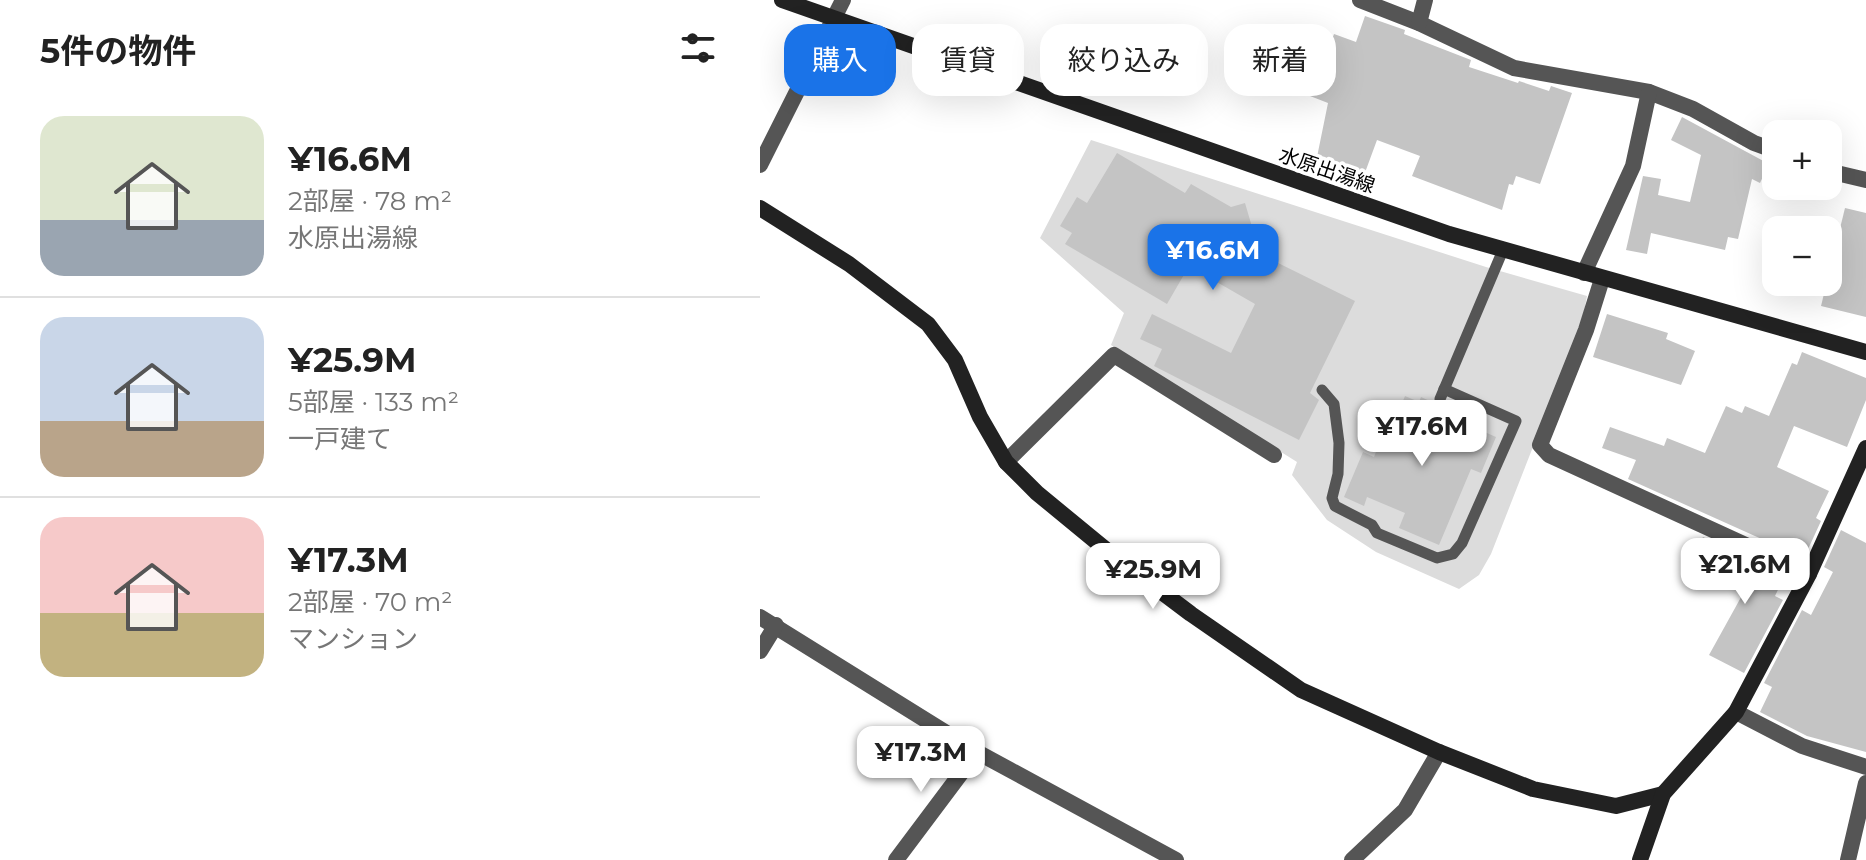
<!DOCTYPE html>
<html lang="ja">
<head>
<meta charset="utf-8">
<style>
  :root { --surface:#fff; --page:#f2f2f2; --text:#222; --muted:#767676; --line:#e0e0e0; --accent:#1a73e8 }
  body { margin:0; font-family:Montserrat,"Noto Sans JP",sans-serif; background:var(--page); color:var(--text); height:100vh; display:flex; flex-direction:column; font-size:30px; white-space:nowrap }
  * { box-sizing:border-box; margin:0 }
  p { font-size:26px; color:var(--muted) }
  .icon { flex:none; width:44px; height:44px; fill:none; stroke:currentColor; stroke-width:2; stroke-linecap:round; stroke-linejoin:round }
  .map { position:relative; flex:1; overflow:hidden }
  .drawer { display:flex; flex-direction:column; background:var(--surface); width:760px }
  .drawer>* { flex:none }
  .hud { position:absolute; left:24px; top:24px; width:760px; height:72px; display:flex; gap:16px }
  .buttons { position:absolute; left:1002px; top:120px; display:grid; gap:16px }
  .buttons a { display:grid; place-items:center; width:80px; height:80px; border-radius:16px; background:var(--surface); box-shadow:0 8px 32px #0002; font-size:40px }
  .price { position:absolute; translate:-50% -68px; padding:0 18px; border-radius:16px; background:#fff; color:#222; font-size:26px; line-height:52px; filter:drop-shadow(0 2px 4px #0008) }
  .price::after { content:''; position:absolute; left:50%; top:48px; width:24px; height:18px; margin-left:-12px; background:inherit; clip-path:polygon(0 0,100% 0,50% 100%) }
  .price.on { background:var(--accent); color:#fff }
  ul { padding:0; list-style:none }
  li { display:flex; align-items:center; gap:24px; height:200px; padding:0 40px }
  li+li { border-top:2px solid var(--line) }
  li span { display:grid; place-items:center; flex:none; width:224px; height:160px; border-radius:24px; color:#555 }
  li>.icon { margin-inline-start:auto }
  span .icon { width:96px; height:96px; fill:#fffc; stroke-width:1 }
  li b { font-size:34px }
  h2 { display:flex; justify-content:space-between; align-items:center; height:96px; padding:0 40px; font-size:34px }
  .chip { padding:0 28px; border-radius:24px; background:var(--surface); box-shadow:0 8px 32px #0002; font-size:28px; line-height:72px }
  .chip.on { background:var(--accent); color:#fff }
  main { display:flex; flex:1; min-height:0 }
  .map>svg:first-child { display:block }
  .green { fill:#dcdcdc }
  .building { fill:#c4c4c4 }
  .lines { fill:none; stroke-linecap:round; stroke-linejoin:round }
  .lane { stroke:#555; stroke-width:11 }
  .street { stroke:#555; stroke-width:16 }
  .secondary { stroke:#222; stroke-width:16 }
  .labels { text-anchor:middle; stroke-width:7; stroke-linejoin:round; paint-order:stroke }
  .street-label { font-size:20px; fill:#000; stroke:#fff }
</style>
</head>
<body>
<main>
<section class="drawer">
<h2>5件の物件<svg class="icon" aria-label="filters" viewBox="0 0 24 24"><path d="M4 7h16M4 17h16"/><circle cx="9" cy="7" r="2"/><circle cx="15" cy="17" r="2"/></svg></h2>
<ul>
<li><span style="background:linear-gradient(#dfe7d0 65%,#9aa5b1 0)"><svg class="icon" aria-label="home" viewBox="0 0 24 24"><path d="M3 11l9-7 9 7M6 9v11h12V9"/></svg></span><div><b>¥16.6M</b><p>2部屋 · 78 m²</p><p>水原出湯線</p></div></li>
<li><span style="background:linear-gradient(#c9d6e8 65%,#b9a48a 0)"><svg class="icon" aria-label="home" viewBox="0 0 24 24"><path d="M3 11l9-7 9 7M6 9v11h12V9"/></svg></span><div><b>¥25.9M</b><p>5部屋 · 133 m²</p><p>一戸建て</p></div></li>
<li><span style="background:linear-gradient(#f6c9c9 60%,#c2b280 0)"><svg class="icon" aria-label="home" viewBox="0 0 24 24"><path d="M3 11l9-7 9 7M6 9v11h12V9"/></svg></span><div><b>¥17.3M</b><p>2部屋 · 70 m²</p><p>マンション</p></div></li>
</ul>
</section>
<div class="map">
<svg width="1106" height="860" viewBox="0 0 1106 860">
  <rect width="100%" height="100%" fill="#fff"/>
  <polygon class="green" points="331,140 726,267 827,296 822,322 731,554 719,575 699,589 616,552 567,520 532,475 537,462 351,345 364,313 280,238"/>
  <g class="building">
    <polygon points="605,16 645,30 644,34 711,60 709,67 758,83 759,81 789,91 791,86 812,93 780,184 756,176 753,185 749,184 742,210 652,176 660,156 617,140 603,178 577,169 579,162 557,157 568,103 550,96 574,34 596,42"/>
    <polygon points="922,117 1009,164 1000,183 992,179 978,239 968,237 965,250 891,233 887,254 866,250 883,176 901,179 898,195 930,202 941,155 911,140"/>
    <polygon points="357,153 425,193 431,184 471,207 485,203 500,254 595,301 550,393 559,400 539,440 394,366 402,349 380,339 392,314 471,353 495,304 429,266 407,304 305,244 312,233 300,226 317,197 327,203"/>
    <polygon points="1085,208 1106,213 1106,317 1061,306"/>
    <polygon points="847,314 908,333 906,339 935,351 921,385 833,357"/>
    <polygon points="1042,352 1106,378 1106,400 1087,447 1034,426 1017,467 1069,491 1056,518 1061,521 1044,558 868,479 876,460 842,448 850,427 904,446 907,438 945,453 966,406 982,413 985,406 1009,416 1032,363 1037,365"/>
    <polygon points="645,396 659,402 661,397 672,402 681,407 679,412 736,437 721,473 711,469 679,545 639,528 645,513 607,497 604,506 584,497 603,452 614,457 619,444 624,446"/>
    <polygon points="1081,530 1106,543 1106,752 1047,736 1000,712 1012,687 1004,683 1042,610 1051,615 1073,572 1064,567"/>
    <polygon points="943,537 1025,575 1015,596 1023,600 984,673 949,655 985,590 963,580 971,565 937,548"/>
  </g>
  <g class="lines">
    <g class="lane">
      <polyline points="562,390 574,404 579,443 578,474 572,498 575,506 612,525 617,533 677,558 693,554 702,543 756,421 684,389"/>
      <polyline points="680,399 743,250"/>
    </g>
    <g class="street">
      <polyline points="600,0 659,23 754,68 889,92 933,109 994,143 1016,151"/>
      <polyline points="659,23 665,0"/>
      <polyline points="0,165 83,0"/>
      <polyline points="1068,171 1106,180"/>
      <polyline points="824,273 873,166 889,92"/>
      <polyline points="842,279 826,330 780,445 789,455 1049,574"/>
      <polyline points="246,462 354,355 514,455"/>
      <polyline points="0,617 217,752 416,860"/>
      <polyline points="0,651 16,625"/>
      <polyline points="976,712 1042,746 1106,767"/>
      <polyline points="136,860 217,752"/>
      <polyline points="592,860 645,810 679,752"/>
      <polyline points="1088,860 1106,783"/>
    </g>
    <g class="secondary">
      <polyline points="22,0 689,234 1106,352"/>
      <polyline points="0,208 89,264 168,324 195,360 220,417 246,462 277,493 350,553 431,614 541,690 679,752 773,789 856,806 903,794"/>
      <polyline points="880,860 903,794 976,712 1049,574 1106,448"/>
    </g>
  </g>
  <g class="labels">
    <g class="street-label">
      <text transform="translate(567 170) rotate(19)" y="7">水原出湯線</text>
    </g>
  </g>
</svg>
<div class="buttons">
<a>+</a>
<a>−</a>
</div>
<b class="price on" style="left:453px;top:292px">¥16.6M</b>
<b class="price" style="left:662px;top:468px">¥17.6M</b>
<b class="price" style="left:985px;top:606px">¥21.6M</b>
<b class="price" style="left:393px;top:611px">¥25.9M</b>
<b class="price" style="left:161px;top:794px">¥17.3M</b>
<div class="hud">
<a class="chip on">購入</a>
<a class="chip">賃貸</a>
<a class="chip">絞り込み</a>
<a class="chip">新着</a>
</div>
</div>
</main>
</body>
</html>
